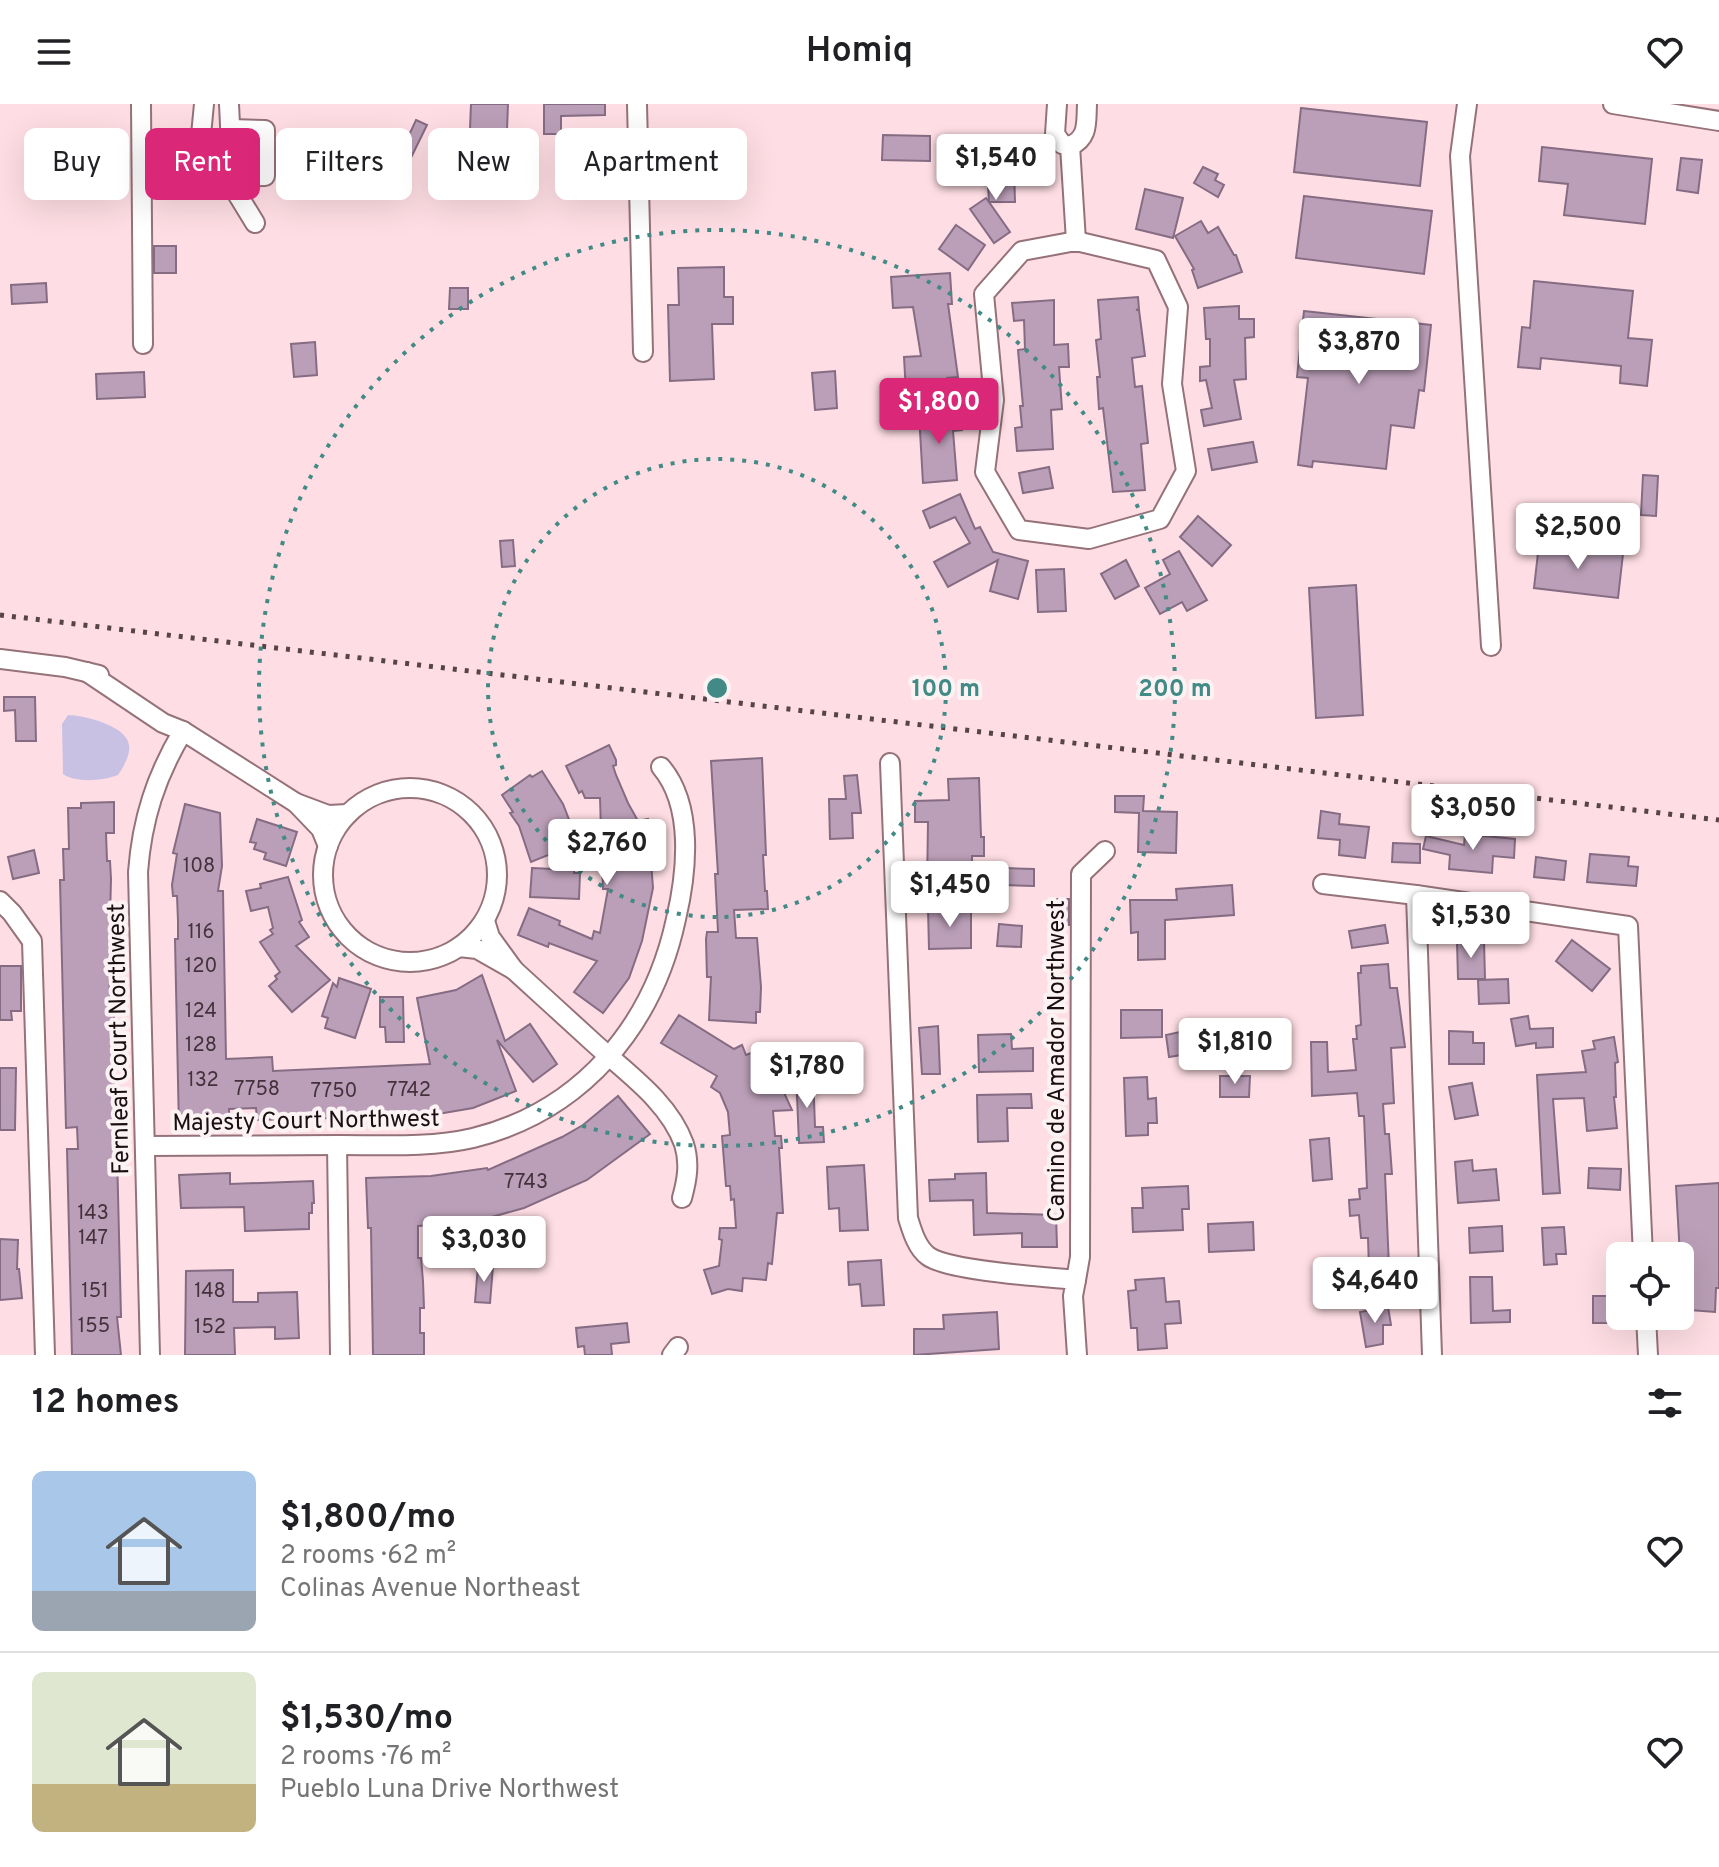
<!DOCTYPE html>
<html lang="en">
<head>
<meta charset="utf-8">
<style>
  :root { --surface:#fff; --page:#f2f2f2; --text:#202124; --muted:#757577; --line:#e0e0e0; --accent:#db2777 }
  body { margin:0; font-family:Overpass,sans-serif; background:var(--page); color:var(--text); height:100vh; display:flex; flex-direction:column; font-size:30px; white-space:nowrap }
  * { box-sizing:border-box; margin:0 }
  p { font-size:26px; color:var(--muted) }
  .icon { flex:none; width:44px; height:44px; fill:none; stroke:currentColor; stroke-width:2; stroke-linecap:round; stroke-linejoin:round }
  .map { position:relative; height:1251px; overflow:hidden }
  .drawer { display:flex; flex-direction:column; background:var(--surface); flex:1 }
  .drawer>* { flex:none }
  .top-card { position:absolute; left:24px; top:24px; width:800px; height:72px; display:flex; gap:16px }
  .fabs { position:absolute; left:1606px; top:1138px; display:grid; gap:16px }
  .fabs a { display:grid; place-items:center; width:88px; height:88px; border-radius:12px; background:var(--surface); box-shadow:0 8px 32px #0002; font-size:40px }
  .price { position:absolute; translate:-50% -68px; padding:0 18px; border-radius:8px; background:#fff; color:#222; font-size:26px; line-height:52px; filter:drop-shadow(0 2px 4px #0008) }
  .price::after { content:''; position:absolute; left:50%; top:48px; width:24px; height:18px; margin-left:-12px; background:inherit; clip-path:polygon(0 0,100% 0,50% 100%) }
  .price.current { background:var(--accent); color:#fff }
  ul { padding:0; list-style:none }
  li { display:flex; align-items:center; gap:24px; height:200px; padding:0 32px }
  li+li { border-top:2px solid var(--line) }
  li span { display:grid; place-items:center; flex:none; width:224px; height:160px; border-radius:12px; color:#555 }
  li>.icon { margin-inline-start:auto }
  span .icon { width:96px; height:96px; fill:#fffc; stroke-width:1 }
  li b { font-size:34px }
  h2 { display:flex; justify-content:space-between; align-items:center; height:96px; padding:0 32px; font-size:34px }
  .tag { padding:0 28px; border-radius:12px; background:var(--surface); box-shadow:0 8px 32px #0002; font-size:28px; line-height:72px }
  .tag.current { background:var(--accent); color:#fff }
  header { display:flex; justify-content:space-between; align-items:center; height:104px; padding:0 32px; background:var(--surface); font-size:36px; font-weight:600 }
  .map>svg:first-child { display:block }
  .water { fill:#c8c1e3 }
  .building { fill:#bb9fb8; stroke:#856c83; stroke-width:2 }
  .lines { fill:none; stroke-linecap:round; stroke-linejoin:round }
  .minor-casing { stroke:#957279; stroke-width:22 }
  .minor { stroke:#fff; stroke-width:18 }
  .rail { stroke:#564448; stroke-width:5; stroke-dasharray:4 8; stroke-linecap:butt }
  .ring { fill:none; stroke:#428a85; stroke-width:4; stroke-dasharray:4 8 }
  .labels { text-anchor:middle; stroke-width:8; stroke-linejoin:round; paint-order:stroke }
  .number-label { font-size:20px; fill:#43323b }
  .street-label { font-size:24px; fill:#1b0e11; stroke:#fbf2f4 }
  .centre { fill:#428a85; stroke:#fbf2f4; stroke-width:4 }
  .ring-label { font-size:24px; text-anchor:middle; font-weight:bold; fill:#428a85; stroke:#fbf2f4; stroke-width:8; stroke-linejoin:round; paint-order:stroke }
</style>
</head>
<body>
<header><svg class="icon" aria-label="menu" viewBox="0 0 24 24"><path d="M4 6h16M4 12h16M4 18h16"/></svg>Homiq<svg class="icon" aria-label="heart" viewBox="0 0 24 24"><path d="M12 20l-8-8c-3-5 5-10 8-4 3-6 11-1 8 4z"/></svg></header>
<div class="map">
<svg width="1719" height="1251" viewBox="0 0 1719 1251">
  <rect width="100%" height="100%" fill="#fedee4"/>
  <path class="water" d="M68,611C84,611 127,622 129,641C131,650 123,664 118,671C104,677 75,679 63,670L62,620Z"/>
  <g class="building">
    <polygon points="471,0 508,0 507,26 491,26 492,47 476,48 474,25 470,25"/>
    <polygon points="544,0 605,0 605,11 561,12 561,30 544,30"/>
    <polygon points="1301,4 1427,18 1420,82 1294,68"/>
    <polygon points="416,16 427,21 408,60 398,55"/>
    <polygon points="391,27 392,50 368,52 367,42 361,43 360,29"/>
    <polygon points="883,31 930,32 930,57 882,56"/>
    <polygon points="572,39 596,40 595,58 572,57"/>
    <polygon points="1542,43 1652,55 1645,120 1564,111 1568,80 1539,77"/>
    <polygon points="1681,54 1702,56 1698,89 1677,86"/>
    <polygon points="1203,63 1218,70 1215,76 1224,81 1218,93 1194,79"/>
    <polygon points="1014,64 1015,98 989,98 1010,128 994,139 970,105 986,94 989,98 987,66"/>
    <polygon points="1145,85 1183,94 1173,134 1136,125"/>
    <polygon points="1304,92 1432,107 1424,170 1296,154"/>
    <polygon points="1201,117 1208,129 1218,123 1234,151 1236,151 1242,168 1198,184 1192,166 1194,165 1175,132"/>
    <polygon points="956,121 985,141 968,166 939,145"/>
    <rect x="154" y="142" width="22" height="27"/>
    <polygon points="724,163 724,193 733,193 733,220 712,220 714,275 670,277 668,201 679,201 678,164"/>
    <polygon points="950,169 952,200 948,200 958,273 947,274 947,285 906,288 904,253 921,252 913,203 893,204 891,173"/>
    <polygon points="1534,177 1633,187 1628,234 1652,236 1647,282 1620,279 1621,262 1541,254 1540,265 1518,263 1522,223 1530,224"/>
    <polygon points="46,179 47,198 12,200 11,181"/>
    <polygon points="450,184 468,184 468,205 449,205"/>
    <polygon points="1138,193 1139,205 1136,206 1139,206 1145,252 1132,254 1135,283 1142,282 1148,339 1141,340 1145,386 1113,388 1103,304 1099,305 1097,273 1100,273 1096,236 1101,235 1098,196"/>
    <polygon points="1054,196 1054,241 1068,240 1069,263 1059,263 1062,305 1051,306 1053,345 1017,347 1015,324 1022,323 1020,302 1023,302 1018,246 1025,245 1024,216 1014,217 1012,199"/>
    <polygon points="1239,202 1239,215 1254,215 1254,233 1245,234 1246,275 1234,276 1241,315 1204,322 1201,306 1212,304 1206,276 1200,277 1200,263 1210,262 1210,235 1206,235 1204,204"/>
    <polygon points="1304,207 1431,221 1424,287 1419,286 1414,324 1391,321 1386,365 1313,357 1312,363 1298,361 1308,274 1297,273"/>
    <polygon points="315,238 317,271 294,273 291,240"/>
    <polygon points="835,267 837,304 815,306 812,269"/>
    <polygon points="144,268 145,293 97,295 96,270"/>
    <polygon points="960,307 962,326 953,327 957,376 923,379 919,310"/>
    <polygon points="1253,338 1257,358 1212,366 1208,345"/>
    <polygon points="1049,363 1053,384 1023,389 1019,369"/>
    <polygon points="1643,371 1658,372 1656,412 1641,411"/>
    <polygon points="960,390 975,425 980,423 993,448 1028,457 1018,495 990,487 998,456 948,483 934,458 970,439 955,413 930,424 923,407"/>
    <polygon points="1198,412 1231,441 1212,462 1180,433"/>
    <polygon points="513,436 515,462 502,463 500,437"/>
    <polygon points="1539,440 1623,450 1618,494 1534,484"/>
    <polygon points="1179,447 1207,496 1187,507 1182,498 1160,510 1145,484 1170,470 1163,456"/>
    <polygon points="1126,456 1139,482 1115,495 1101,470"/>
    <polygon points="1064,465 1066,507 1038,508 1036,466"/>
    <polygon points="1356,481 1363,611 1316,614 1309,484"/>
    <polygon points="4,593 35,593 36,637 16,637 15,606 4,607"/>
    <polygon points="609,641 616,656 616,661 613,662 616,671 628,699 638,717 648,715 654,741 650,745 653,784 642,837 629,874 603,909 574,888 597,857 549,839 548,843 518,831 529,804 560,817 559,821 592,835 594,827 600,829 608,785 603,785 602,759 607,759 601,726 600,694 585,694 582,687 579,689 566,662"/>
    <polygon points="762,654 766,751 763,751 765,787 767,787 768,805 734,806 736,834 757,834 761,883 760,908 756,908 756,919 709,916 711,873 707,873 706,835 707,828 718,828 715,770 718,770 711,657"/>
    <polygon points="542,667 563,700 578,739 531,758 519,722 510,709 513,708 502,691 530,671 532,673"/>
    <polygon points="857,671 861,709 852,709 853,734 830,735 829,695 846,695 844,672"/>
    <polygon points="979,674 981,733 984,733 984,752 972,752 972,773 947,773 947,783 927,783 928,718 915,718 915,697 949,696 948,675"/>
    <polygon points="1115,692 1144,692 1143,707 1177,708 1176,749 1138,748 1139,709 1115,708"/>
    <polygon points="114,698 114,729 106,729 107,757 110,757 111,775 110,814 112,814 113,865 109,866 110,891 114,891 114,1008 116,1008 121,1213 117,1213 121,1251 72,1251 67,1045 78,1045 77,1023 66,1024 60,776 64,776 63,745 69,745 68,704 81,704 81,699"/>
    <polygon points="185,700 220,709 222,762 218,787 223,787 226,955 272,953 273,967 430,960 417,894 456,886 482,871 505,937 530,920 557,960 533,978 497,936 516,987 473,1004 438,1010 331,1010 331,1014 257,1016 256,1004 229,1005 229,1024 179,1025 175,835 178,835 178,817 177,792 173,792 172,781 177,750 173,749"/>
    <polygon points="1321,707 1340,710 1339,720 1369,723 1365,754 1339,751 1340,736 1318,734"/>
    <polygon points="257,715 297,728 286,762 264,755 266,749 254,745 256,739 250,738"/>
    <polygon points="1465,730 1515,735 1514,754 1493,752 1492,769 1449,765 1450,751 1423,745 1426,732 1464,741"/>
    <polygon points="1393,739 1420,740 1420,759 1392,758"/>
    <polygon points="34,746 39,769 13,775 8,753"/>
    <polygon points="1590,750 1629,753 1628,762 1638,763 1636,782 1587,778"/>
    <polygon points="1536,753 1566,757 1564,776 1534,773"/>
    <polygon points="532,764 574,766 574,769 580,769 579,795 530,793"/>
    <polygon points="1004,764 1034,765 1034,782 1004,781"/>
    <polygon points="288,773 302,816 299,818 309,833 296,842 330,876 292,908 269,882 277,875 275,872 280,868 260,838 273,830 270,826 273,824 268,803 251,807 246,787 261,784 260,780"/>
    <polygon points="1232,781 1234,811 1165,816 1165,855 1138,856 1138,828 1131,829 1130,796 1177,796 1176,785"/>
    <rect x="1052" y="795" width="17" height="26"/>
    <polygon points="928,805 971,805 971,844 929,845"/>
    <polygon points="999,820 1022,822 1021,843 997,842"/>
    <polygon points="1385,821 1388,839 1352,844 1349,827"/>
    <polygon points="1572,836 1610,865 1592,887 1556,857"/>
    <polygon points="1484,837 1485,875 1458,875 1457,838"/>
    <polygon points="1388,860 1390,884 1397,884 1405,943 1391,944 1394,999 1383,1000 1385,1030 1389,1030 1392,1070 1385,1070 1390,1186 1357,1186 1357,1165 1369,1165 1368,1134 1361,1134 1359,1111 1350,1112 1349,1096 1360,1095 1359,1085 1367,1084 1364,1012 1359,1012 1357,989 1312,992 1311,938 1327,938 1328,968 1356,966 1353,935 1357,935 1356,922 1361,921 1358,869 1361,869 1361,862"/>
    <polygon points="0,862 21,862 21,907 11,907 12,916 0,916"/>
    <polygon points="339,874 371,885 355,934 325,924 328,914 322,912 333,879 337,883"/>
    <polygon points="1508,875 1509,899 1479,900 1478,876"/>
    <polygon points="380,893 403,893 404,938 386,938 385,923 380,923"/>
    <polygon points="1121,906 1162,906 1162,933 1121,934"/>
    <polygon points="679,911 734,945 742,941 746,951 759,946 765,947 792,1006 773,1007 775,1032 781,1032 782,1044 779,1044 783,1109 777,1109 772,1160 768,1159 766,1176 743,1174 742,1187 728,1185 712,1190 704,1166 719,1162 722,1136 719,1135 720,1124 736,1124 734,1095 731,1096 730,1082 726,1082 722,1032 730,1031 728,1008 720,989 711,983 717,972 661,939"/>
    <polygon points="1528,912 1530,925 1553,924 1553,943 1536,944 1536,939 1516,942 1511,915"/>
    <polygon points="938,922 940,970 922,970 919,924"/>
    <polygon points="1238,924 1239,948 1193,949 1169,953 1166,931 1194,925"/>
    <polygon points="1449,927 1473,928 1473,939 1484,939 1484,960 1449,960"/>
    <polygon points="1011,930 1012,945 1033,944 1033,967 979,968 978,931"/>
    <polygon points="1614,933 1618,958 1615,959 1616,993 1614,993 1617,1024 1587,1027 1584,994 1553,995 1560,1089 1543,1090 1537,971 1586,968 1582,947 1595,945 1593,937"/>
    <polygon points="0,964 16,964 15,1026 0,1026"/>
    <polygon points="813,968 815,1023 823,1023 824,1038 799,1039 796,969"/>
    <polygon points="1220,972 1250,972 1249,993 1220,993"/>
    <polygon points="1147,973 1148,995 1156,994 1157,1019 1148,1019 1148,1031 1126,1032 1124,974"/>
    <polygon points="1472,979 1478,1011 1455,1015 1449,983"/>
    <polygon points="1031,990 1032,1004 1007,1004 1008,1037 978,1038 977,991"/>
    <polygon points="618,992 650,1030 587,1076 524,1104 470,1119 418,1122 418,1154 421,1154 423,1177 424,1204 420,1204 420,1229 424,1229 424,1251 373,1251 371,1124 368,1124 366,1074 431,1072 487,1064 488,1066 562,1033 583,1021"/>
    <polygon points="1329,1034 1332,1075 1313,1077 1310,1036"/>
    <polygon points="1472,1056 1473,1067 1496,1065 1499,1096 1458,1099 1455,1058"/>
    <polygon points="864,1061 868,1126 840,1127 839,1104 829,1105 827,1063"/>
    <polygon points="1589,1064 1621,1065 1620,1086 1588,1084"/>
    <polygon points="230,1069 230,1080 313,1077 314,1099 312,1099 312,1109 309,1109 309,1125 245,1127 244,1103 181,1104 179,1071"/>
    <polygon points="986,1069 987,1109 1056,1111 1057,1143 1022,1143 1022,1129 974,1131 973,1096 930,1097 929,1076 955,1075 955,1070"/>
    <polygon points="1719,1079 1719,1184 1716,1184 1715,1208 1690,1206 1691,1185 1682,1186 1676,1082"/>
    <polygon points="1188,1082 1189,1105 1182,1105 1183,1126 1133,1128 1132,1104 1143,1104 1142,1084"/>
    <polygon points="1253,1118 1254,1146 1209,1148 1208,1120"/>
    <polygon points="1502,1122 1503,1147 1470,1149 1469,1124"/>
    <polygon points="1564,1123 1566,1150 1556,1150 1557,1160 1544,1161 1542,1124"/>
    <polygon points="0,1135 18,1136 17,1165 19,1165 22,1194 0,1196"/>
    <polygon points="881,1156 884,1201 862,1202 860,1180 849,1181 848,1158"/>
    <polygon points="478,1161 493,1162 490,1199 475,1198"/>
    <polygon points="233,1166 233,1198 258,1198 258,1189 297,1188 299,1234 275,1235 275,1223 234,1224 235,1251 185,1251 186,1167"/>
    <polygon points="1470,1173 1492,1173 1493,1207 1510,1206 1510,1218 1471,1219"/>
    <polygon points="1164,1174 1166,1198 1179,1197 1181,1219 1165,1220 1167,1244 1138,1246 1137,1224 1131,1224 1128,1187 1136,1186 1135,1176"/>
    <rect x="1593" y="1192" width="27" height="27"/>
    <polygon points="1388,1203 1391,1221 1383,1221 1383,1240 1366,1243 1360,1208"/>
    <polygon points="997,1208 999,1245 914,1251 914,1225 944,1225 943,1211"/>
    <polygon points="627,1219 629,1238 611,1240 612,1251 585,1251 584,1242 578,1243 576,1224"/>
  </g>
  <g class="lines">
    <defs>
      <g id="minor">
        <polyline points="141,0 143,240"/>
        <polyline points="229,0 233,83 255,119"/>
        <polyline points="637,0 643,248"/>
        <polyline points="1057,0 1055,30 1062,40 1070,42"/>
        <polyline points="1467,0 1460,52 1491,542"/>
        <polyline points="1613,0 1719,17"/>
        <polyline points="230,25 265,26 265,72 233,73"/>
        <polyline points="201,31 204,0"/>
        <polyline points="1070,42 1076,137"/>
        <path d="M1070,42C1089,34 1086,18 1087,0"/>
        <polygon points="1076,137 1156,156 1178,203 1172,280 1186,367 1160,415 1089,435 1019,426 985,368 994,296 984,190 1022,147"/>
        <polyline points="0,555 65,563 99,571"/>
        <polyline points="87,568 163,619 183,627 296,699"/>
        <path d="M890,659L908,1114C912,1127 917,1144 928,1152C947,1167 1047,1173 1076,1176L1073,1192L1077,1251"/>
        <circle cx="410" cy="771" r="87"/>
        <polyline points="328,742 321,725 296,699 328,711 348,710"/>
        <polyline points="1323,780 1416,791 1628,822 1643,1152"/>
        <polyline points="1416,791 1432,1251"/>
        <polyline points="0,797 12,809 32,837 45,1251"/>
        <polyline points="459,843 477,845 514,866 490,833 485,817"/>
        <path d="M514,866C541,891 568,915 595,940C627,969 669,998 684,1040C690,1059 687,1076 682,1094"/>
        <polyline points="337,1041 340,1251"/>
        <path d="M145,1042C210,1042 275,1041 340,1041C383,1041 430,1044 473,1034C582,1007 653,922 676,815C687,768 694,702 661,663"/>
        <polyline points="1076,1176 1080,1153 1081,770 1105,747"/>
        <polyline points="1646,1212 1648,1251"/>
        <path d="M150,1251L138,768C142,715 156,672 183,627"/>
        <polyline points="672,1251 678,1243"/>
      </g>
    </defs>
    <use href="#minor" class="minor-casing"/>
    <use href="#minor" class="minor"/>
    <polyline class="rail" points="0,511 1719,716"/>
  </g>
  <g class="ring">
    <circle cx="717" cy="584" r="229"/>
    <circle cx="717" cy="584" r="458"/>
  </g>
  <g class="labels">
    <g class="number-label">
      <text x="199" y="768">108</text>
      <text x="201" y="834">116</text>
      <text x="201" y="868">120</text>
      <text x="201" y="913">124</text>
      <text x="201" y="947">128</text>
      <text x="203" y="982">132</text>
      <text x="257" y="991">7758</text>
      <text x="409" y="992">7742</text>
      <text x="334" y="993">7750</text>
      <text x="526" y="1084">7743</text>
      <text x="93" y="1115">143</text>
      <text x="93" y="1140">147</text>
      <text x="95" y="1193">151</text>
      <text x="210" y="1193">148</text>
      <text x="94" y="1228">155</text>
      <text x="210" y="1229">152</text>
    </g>
    <g class="street-label">
      <text transform="translate(118 935) rotate(-91)" y="8">Fernleaf Court Northwest</text>
      <text transform="translate(1056 957) rotate(-90)" y="8">Camino de Amador Northwest</text>
      <text transform="translate(306 1016) rotate(-1)" y="8">Majesty Court Northwest</text>
    </g>
  </g>
  <circle cx="717" cy="584" r="12" class="centre"/>
  <g class="ring-label">
    <text x="946" y="592">100 m</text>
    <text x="1175" y="592">200 m</text>
  </g>
</svg>
<div class="fabs">
<a><svg class="icon" aria-label="locate" viewBox="0 0 24 24"><circle cx="12" cy="12" r="6"/><path d="M12 2v4M12 18v4M2 12h4M18 12h4"/></svg></a>
</div>
<b class="price" style="left:996px;top:98px">$1,540</b>
<b class="price" style="left:1359px;top:282px">$3,870</b>
<b class="price current" style="left:939px;top:342px">$1,800</b>
<b class="price" style="left:1578px;top:467px">$2,500</b>
<b class="price" style="left:1473px;top:748px">$3,050</b>
<b class="price" style="left:607px;top:783px">$2,760</b>
<b class="price" style="left:950px;top:825px">$1,450</b>
<b class="price" style="left:1471px;top:856px">$1,530</b>
<b class="price" style="left:1235px;top:982px">$1,810</b>
<b class="price" style="left:807px;top:1006px">$1,780</b>
<b class="price" style="left:484px;top:1180px">$3,030</b>
<b class="price" style="left:1375px;top:1221px">$4,640</b>
<div class="top-card">
<a class="tag">Buy</a>
<a class="tag current">Rent</a>
<a class="tag">Filters</a>
<a class="tag">New</a>
<a class="tag">Apartment</a>
</div>
</div>
<section class="drawer">
<h2>12 homes<svg class="icon" aria-label="filters" viewBox="0 0 24 24"><path d="M4 7h16M4 17h16"/><circle cx="9" cy="7" r="2"/><circle cx="15" cy="17" r="2"/></svg></h2>
<ul>
<li><span style="background:linear-gradient(#a9c7e8 75%,#9aa5b1 0)"><svg class="icon" aria-label="home" viewBox="0 0 24 24"><path d="M3 11l9-7 9 7M6 9v11h12V9"/></svg></span><div><b>$1,800/mo</b><p>2 rooms · 62 m²</p><p>Colinas Avenue Northeast</p></div><svg class="icon" aria-label="heart" viewBox="0 0 24 24"><path d="M12 20l-8-8c-3-5 5-10 8-4 3-6 11-1 8 4z"/></svg></li>
<li><span style="background:linear-gradient(#dfe7d0 70%,#c2b280 0)"><svg class="icon" aria-label="home" viewBox="0 0 24 24"><path d="M3 11l9-7 9 7M6 9v11h12V9"/></svg></span><div><b>$1,530/mo</b><p>2 rooms · 76 m²</p><p>Pueblo Luna Drive Northwest</p></div><svg class="icon" aria-label="heart" viewBox="0 0 24 24"><path d="M12 20l-8-8c-3-5 5-10 8-4 3-6 11-1 8 4z"/></svg></li>
</ul>
</section>
</body>
</html>
